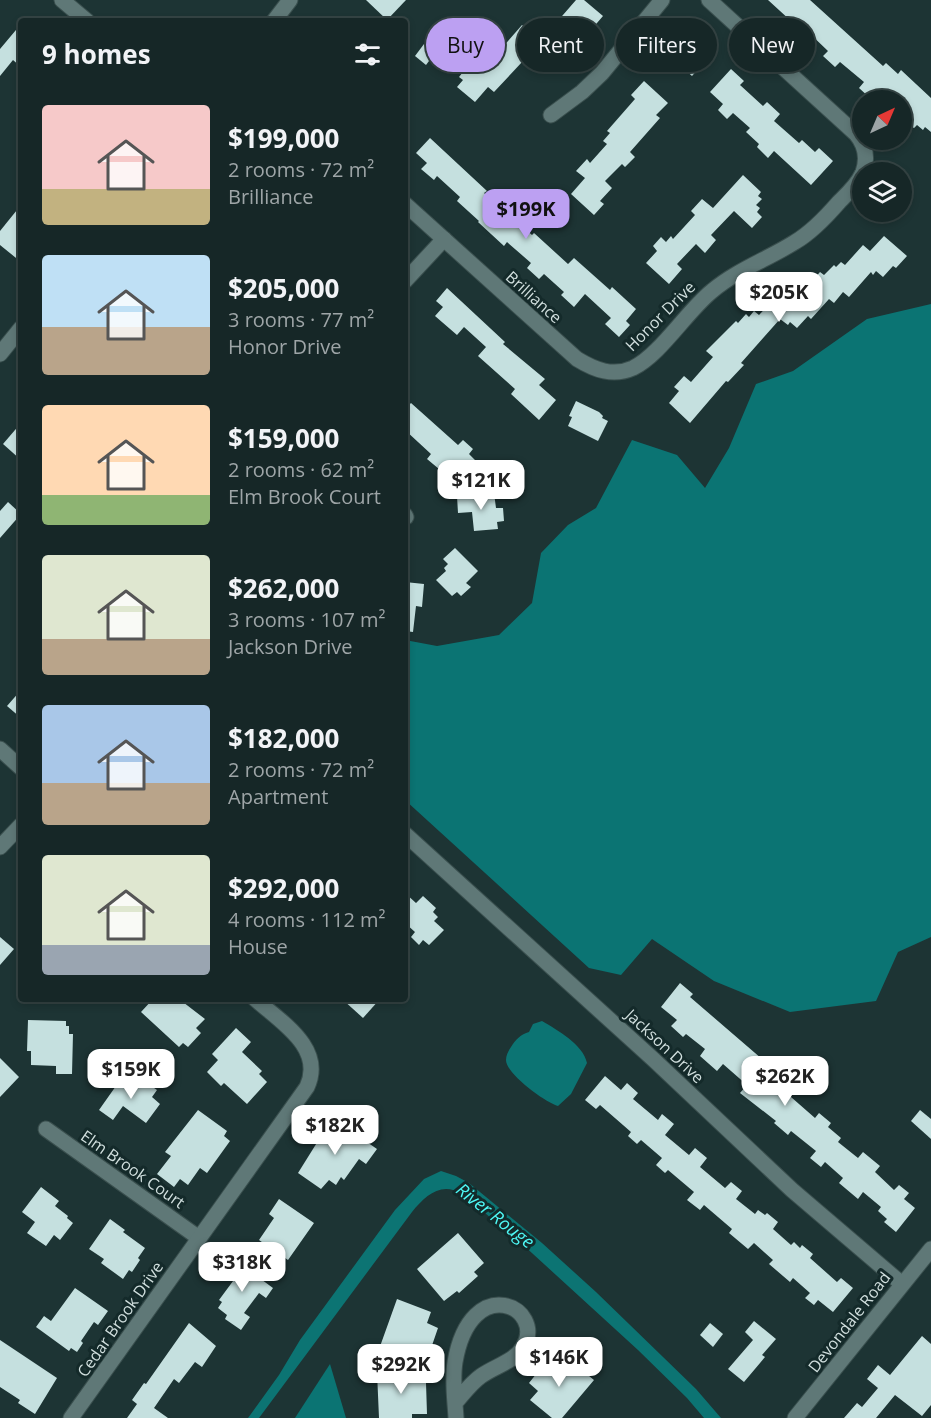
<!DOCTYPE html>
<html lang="en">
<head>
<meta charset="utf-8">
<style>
  :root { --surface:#162727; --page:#1f2f2f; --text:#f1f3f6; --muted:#9ea5a7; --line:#354444; --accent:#bca0f2 }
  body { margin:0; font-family:"Open Sans",sans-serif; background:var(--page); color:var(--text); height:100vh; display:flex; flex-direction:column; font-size:22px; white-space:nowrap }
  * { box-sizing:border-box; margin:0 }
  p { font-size:20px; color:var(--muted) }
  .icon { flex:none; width:33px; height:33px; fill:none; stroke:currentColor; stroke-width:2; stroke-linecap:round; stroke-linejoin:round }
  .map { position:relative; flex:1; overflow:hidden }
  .panel { position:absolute; left:18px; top:18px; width:390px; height:984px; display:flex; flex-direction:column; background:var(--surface); border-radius:6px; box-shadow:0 3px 9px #0003,0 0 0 2px var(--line) }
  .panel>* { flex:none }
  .top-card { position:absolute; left:426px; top:18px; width:414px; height:54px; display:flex; gap:12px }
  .needle { width:39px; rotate:44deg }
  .buttons { position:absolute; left:852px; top:90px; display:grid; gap:12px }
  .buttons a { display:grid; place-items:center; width:60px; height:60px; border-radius:50%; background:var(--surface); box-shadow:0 3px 9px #0003,0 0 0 2px var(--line); font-size:30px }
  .price { position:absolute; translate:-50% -51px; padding:0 14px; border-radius:12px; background:#fff; color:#222; font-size:20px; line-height:39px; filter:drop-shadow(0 2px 3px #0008) }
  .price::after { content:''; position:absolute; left:50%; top:36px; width:18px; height:14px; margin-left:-9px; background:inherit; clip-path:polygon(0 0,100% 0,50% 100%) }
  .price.active { background:var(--accent); color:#111 }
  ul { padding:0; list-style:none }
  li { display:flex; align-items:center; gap:18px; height:150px; padding:0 24px }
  li span { display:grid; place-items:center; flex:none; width:168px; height:120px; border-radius:6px; color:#555 }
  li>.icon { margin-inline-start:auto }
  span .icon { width:72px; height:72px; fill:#fffc; stroke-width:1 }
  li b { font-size:26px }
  h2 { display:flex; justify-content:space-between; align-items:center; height:72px; padding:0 24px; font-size:26px }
  .pill { padding:0 21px; border-radius:27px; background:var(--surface); box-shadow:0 3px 9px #0003,0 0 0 2px var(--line); font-size:21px; line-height:54px }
  .pill.active { background:var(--accent); color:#111 }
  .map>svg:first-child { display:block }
  .forest { fill:#0b7473 }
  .water { fill:#0c7473 }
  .building { fill:#c5e0df }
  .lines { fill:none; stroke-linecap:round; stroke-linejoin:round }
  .minor-casing { stroke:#3a4f4e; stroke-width:17 }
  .minor { stroke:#5f7877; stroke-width:15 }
  .labels { text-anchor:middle; stroke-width:6; stroke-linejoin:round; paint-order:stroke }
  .street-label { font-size:16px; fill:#d1dfde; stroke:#142a2a }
  .water-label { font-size:18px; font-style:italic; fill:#4ef8f5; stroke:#142a2a }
</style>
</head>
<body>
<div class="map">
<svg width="931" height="1418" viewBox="0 0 931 1418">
  <rect width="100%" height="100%" fill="#1d3434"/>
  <g class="forest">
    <polygon points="931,304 931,937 898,952 876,1001 790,1012 714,981 652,939 621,975 589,968 405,800 405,640 437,646 499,635 532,603 541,553 568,525 596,508 632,440 677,455 705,488 729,448 756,384 793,371 867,319"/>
    <polygon points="330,1364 346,1418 295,1418"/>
  </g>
  <g class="water">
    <path d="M542,1021C557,1030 583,1044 587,1063L571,1094L558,1106C546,1103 506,1074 506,1060C506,1055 509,1050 511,1047C515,1040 521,1034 529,1032L533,1024Z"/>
    <path d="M441,1171L456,1176L469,1183L542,1243L596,1292L696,1389L721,1418H704L687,1398L638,1350L521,1243L462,1194C441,1181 425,1196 412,1212L259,1418H248L279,1375L300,1340L395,1210L424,1179Z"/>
  </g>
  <g class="building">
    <polygon points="366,0 406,0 387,20"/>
    <polygon points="576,0 584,0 603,16 591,30 585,25 573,38 556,23"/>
    <polygon points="768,0 810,0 883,66 886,63 898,74 901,70 931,98 931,132 925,127 923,130 917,125 914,128 911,126 902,136 902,100 887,100 877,91 870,98 859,88 864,82 840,62 835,67 823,56 828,51 805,29 800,35 788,24 791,21"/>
    <polygon points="21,24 21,67 13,60 0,76 0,49"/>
    <polygon points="522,25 547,46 536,58 532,55 525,63 523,61 494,92 488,87 475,102 457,87 463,80 459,77 467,67 471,71 481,59 487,65"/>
    <polygon points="687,30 700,42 697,46 709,57 692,76 666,53"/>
    <polygon points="424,44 435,53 426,65 415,56"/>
    <polygon points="731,69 744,81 740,85 763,106 767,102 780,114 774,121 799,143 802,140 815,152 819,148 833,161 811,185 774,151 768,158 757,147 759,144 746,132 750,128 733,113 727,119 718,110 723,104 710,92"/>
    <polygon points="644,81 668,103 656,115 660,118 630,152 635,157 625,167 622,164 605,181 612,188 600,201 604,204 594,215 571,194 585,178 576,171 587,159 590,163 607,144 603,141 610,133 607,131 635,99 631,95"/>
    <polygon points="430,138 487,191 484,193 532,235 534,233 568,264 574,258 610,290 612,287 636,309 626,321 630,325 619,337 605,324 611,318 585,294 574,307 561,295 564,292 544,274 539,279 527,268 531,263 507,242 504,246 478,222 479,221 457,201 460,197 437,176 434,180 421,169 427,163 416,153"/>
    <polygon points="743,175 761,192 758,196 762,199 756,205 760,208 757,212 762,217 752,228 734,211 711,235 716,240 705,253 696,244 677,264 682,269 669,284 646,263 657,251 653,246 661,237 666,242 671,236 673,239 695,215 691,211 702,199 713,208"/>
    <polygon points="21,205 21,262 0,245 0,231"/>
    <polygon points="884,236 907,256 896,268 893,266 883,277 876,271 873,275 871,272 849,297 843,292 834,303 829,299 811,319 808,316 797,328 790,322 788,325 780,319 741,363 744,365 728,382 726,381 690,423 669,403 679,391 674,387 684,376 691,382 713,357 706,351 736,321 738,323 746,314 749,317 754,311 759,315 778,295 785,301 798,286 803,291 820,272 824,275 834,265 836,267 841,262 845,265 863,245 870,251"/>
    <polygon points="447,288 505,342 503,344 545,379 539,385 556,400 539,420 511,394 515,389 478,356 486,347 464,327 457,335 435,316 443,307 436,301"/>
    <polygon points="576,401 599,412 603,416 602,418 608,421 598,441 568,426 572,417 569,416"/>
    <polygon points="411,403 458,445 463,440 473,449 469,454 476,461 458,481 442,467 439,469 427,459 431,454 405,430 405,409"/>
    <polygon points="21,423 21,460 3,444"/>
    <polygon points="494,493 496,508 503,508 504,521 497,522 498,529 474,531 472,512 458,513 457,496"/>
    <polygon points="8,502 21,514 0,538 0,511"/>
    <polygon points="455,548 478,571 466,583 471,587 461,596 457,592 452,596 436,580 446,571 444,568 448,564 443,559"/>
    <polygon points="405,582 424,584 422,607 416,606 413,632 405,631"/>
    <polygon points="21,690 21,718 7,706"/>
    <polygon points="405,893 416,903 423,896 436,908 433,912 438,917 434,921 444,930 429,945 423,940 419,945 411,937 415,932 405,923"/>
    <polygon points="0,937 14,949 0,965"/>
    <polygon points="680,983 693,994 690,997 762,1059 759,1063 770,1072 767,1076 815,1118 819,1113 831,1123 828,1127 841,1138 838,1142 858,1158 863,1152 880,1166 875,1172 894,1190 899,1185 909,1193 904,1199 915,1208 896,1232 884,1222 887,1219 878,1211 881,1207 863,1192 858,1199 839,1183 843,1178 825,1162 821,1167 810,1158 816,1151 791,1131 788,1135 774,1123 776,1121 740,1093 747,1085 723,1064 717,1071 700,1056 705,1049 686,1034 683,1037 671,1026 677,1020 661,1007"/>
    <polygon points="153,999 179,999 205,1019 196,1028 201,1033 188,1047 183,1043 179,1047 141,1012"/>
    <polygon points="342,999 380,999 363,1018"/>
    <polygon points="28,1020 66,1021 66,1026 69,1026 69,1034 73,1034 72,1074 56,1074 56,1066 31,1065 31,1051 27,1051"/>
    <polygon points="236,1028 251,1042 242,1052 262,1071 259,1074 267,1082 247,1104 224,1083 221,1086 207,1072 218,1060 212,1054"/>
    <polygon points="0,1058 19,1077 0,1097"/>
    <polygon points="123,1076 139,1088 144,1081 157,1090 152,1097 160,1104 146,1123 123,1106 113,1120 99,1110"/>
    <polygon points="605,1076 621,1090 627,1083 638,1093 633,1099 658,1120 662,1114 674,1124 665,1135 689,1155 695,1148 707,1158 700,1167 725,1188 731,1182 742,1191 736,1199 755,1214 758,1210 765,1215 767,1213 778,1222 773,1229 791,1245 794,1242 800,1248 802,1245 813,1254 810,1258 837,1282 841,1278 853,1288 833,1312 818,1300 814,1305 805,1298 810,1293 793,1278 790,1282 769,1264 773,1260 754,1243 748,1249 729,1233 732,1229 704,1205 700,1210 687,1200 694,1192 668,1170 665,1173 656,1165 662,1158 641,1140 637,1144 628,1136 631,1132 600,1105 596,1109 585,1100"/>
    <polygon points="198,1110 227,1131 224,1136 230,1141 207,1173 200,1168 188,1185 180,1179 174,1187 157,1174 171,1156 165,1152"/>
    <polygon points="920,1110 931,1119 931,1139 911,1121"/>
    <polygon points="321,1122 339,1135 345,1127 377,1149 366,1164 359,1159 344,1180 341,1177 336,1185 329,1180 321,1189 298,1173 318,1141 311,1136"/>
    <polygon points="41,1187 59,1201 55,1206 68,1216 67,1218 73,1223 60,1240 54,1235 46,1246 27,1233 35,1222 22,1212"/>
    <polygon points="279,1199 314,1223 288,1260 259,1240 274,1218 269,1214"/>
    <polygon points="110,1219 125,1230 123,1232 145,1248 138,1258 140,1260 132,1272 129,1270 123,1279 101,1263 104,1259 89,1249"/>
    <polygon points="458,1233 484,1263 474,1272 478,1276 459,1293 457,1291 444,1301 417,1269"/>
    <polygon points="236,1258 256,1272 254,1274 273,1288 266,1298 259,1293 244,1313 250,1317 241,1330 225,1319 227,1315 218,1308 222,1302 219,1300 236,1277 227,1271"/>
    <polygon points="75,1288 108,1311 98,1325 94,1322 81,1341 83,1343 77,1352 71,1348 69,1351 36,1327 44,1316 51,1321"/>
    <polygon points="397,1299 431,1312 427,1323 438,1328 428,1357 413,1351 414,1365 378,1352"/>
    <polygon points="754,1321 776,1339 762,1355 765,1357 744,1382 728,1369 753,1340 745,1332"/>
    <polygon points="189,1323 216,1346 202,1367 195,1362 179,1383 174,1379 154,1408 168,1418 127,1418 137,1404 132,1400 144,1383 146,1384"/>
    <polygon points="710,1323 723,1334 713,1347 700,1335"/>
    <polygon points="922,1336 931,1344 931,1405 922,1416 895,1395 876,1418 844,1418 857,1403 862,1407 878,1388 867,1379 878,1365 890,1375"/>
    <polygon points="0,1340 57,1378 35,1414 18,1403 20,1400 0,1387"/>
    <polygon points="548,1359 560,1369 568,1359 594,1380 562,1418 552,1418 530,1400 538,1391 529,1383"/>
    <polygon points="414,1371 414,1383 426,1383 427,1414 412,1414 412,1418 379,1418 377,1372"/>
  </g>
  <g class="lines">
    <defs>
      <g id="minor">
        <polyline points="62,0 87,21"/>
        <path d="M709,0L856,134C866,146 868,158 863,172"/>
        <polyline points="274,21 290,0"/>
        <polyline points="551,115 582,92 602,73 662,0"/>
        <path d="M405,204L577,359C595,370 613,377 633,368C660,355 687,311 712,291C737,270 768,259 795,242C812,232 826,217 839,202C847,194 857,185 862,174"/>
        <polyline points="405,281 444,239"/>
        <polyline points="0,354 21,328"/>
        <polyline points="405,515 406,517"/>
        <polyline points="0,749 21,768"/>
        <polyline points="405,834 653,1059 792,1190 902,1284"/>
        <polyline points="0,847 21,825"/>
        <polyline points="46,1129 199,1238"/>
        <path d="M456,1402C464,1393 471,1383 481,1376C495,1366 514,1362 523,1347C547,1308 471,1270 455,1362C452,1381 455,1400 456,1418"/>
        <path d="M71,1418L307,1087C325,1048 281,1022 255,999"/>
        <polyline points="795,1418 931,1249"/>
      </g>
    </defs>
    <use href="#minor" class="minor-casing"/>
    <use href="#minor" class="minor"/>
  </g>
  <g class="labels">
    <g class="street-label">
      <text transform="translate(534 297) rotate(42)" y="6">Brilliance</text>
      <text transform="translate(660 316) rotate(-45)" y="6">Honor Drive</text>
      <text transform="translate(665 1046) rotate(43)" y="6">Jackson Drive</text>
      <text transform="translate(133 1169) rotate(35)" y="6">Elm Brook Court</text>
      <text transform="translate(120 1319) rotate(-55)" y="6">Cedar Brook Drive</text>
      <text transform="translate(849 1322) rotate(-52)" y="6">Devondale Road</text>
    </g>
    <g class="water-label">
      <text transform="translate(495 1216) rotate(38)" y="6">River Rouge</text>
    </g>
  </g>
</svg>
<div class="buttons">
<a><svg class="needle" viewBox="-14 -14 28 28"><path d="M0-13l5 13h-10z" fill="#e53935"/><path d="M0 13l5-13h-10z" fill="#9ea5a7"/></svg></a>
<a><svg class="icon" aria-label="layers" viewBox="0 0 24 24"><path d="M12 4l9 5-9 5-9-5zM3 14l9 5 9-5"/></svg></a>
</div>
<b class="price active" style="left:526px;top:240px">$199K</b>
<b class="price" style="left:779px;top:323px">$205K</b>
<b class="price" style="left:481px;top:511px">$121K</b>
<b class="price" style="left:131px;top:1100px">$159K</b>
<b class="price" style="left:785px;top:1107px">$262K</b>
<b class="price" style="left:335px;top:1156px">$182K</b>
<b class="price" style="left:242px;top:1293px">$318K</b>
<b class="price" style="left:559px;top:1388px">$146K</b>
<b class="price" style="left:401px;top:1395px">$292K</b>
<div class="top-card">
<a class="pill active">Buy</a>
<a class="pill">Rent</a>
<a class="pill">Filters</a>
<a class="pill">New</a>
</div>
<section class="panel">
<h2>9 homes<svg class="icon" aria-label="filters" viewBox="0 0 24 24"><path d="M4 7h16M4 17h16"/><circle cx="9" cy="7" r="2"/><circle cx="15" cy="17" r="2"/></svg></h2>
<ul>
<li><span style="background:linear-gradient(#f6c9c9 70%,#c2b280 0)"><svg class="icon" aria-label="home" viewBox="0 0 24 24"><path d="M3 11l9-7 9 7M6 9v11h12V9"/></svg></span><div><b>$199,000</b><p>2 rooms · 72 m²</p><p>Brilliance</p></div></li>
<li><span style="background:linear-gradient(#bfe0f5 60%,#b9a48a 0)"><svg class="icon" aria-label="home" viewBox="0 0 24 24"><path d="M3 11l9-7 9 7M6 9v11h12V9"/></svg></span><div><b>$205,000</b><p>3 rooms · 77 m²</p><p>Honor Drive</p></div></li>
<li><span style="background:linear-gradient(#ffd9b3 75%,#8fb573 0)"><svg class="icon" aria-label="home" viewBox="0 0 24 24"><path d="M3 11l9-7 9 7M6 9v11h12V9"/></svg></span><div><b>$159,000</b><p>2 rooms · 62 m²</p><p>Elm Brook Court</p></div></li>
<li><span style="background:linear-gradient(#dfe7d0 70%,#b9a48a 0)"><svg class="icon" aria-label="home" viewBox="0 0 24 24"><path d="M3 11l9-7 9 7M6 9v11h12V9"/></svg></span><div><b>$262,000</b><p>3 rooms · 107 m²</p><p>Jackson Drive</p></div></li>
<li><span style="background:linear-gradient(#a9c7e8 65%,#b9a48a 0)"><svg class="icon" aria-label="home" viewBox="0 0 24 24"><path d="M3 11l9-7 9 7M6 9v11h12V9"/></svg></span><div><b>$182,000</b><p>2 rooms · 72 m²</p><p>Apartment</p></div></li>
<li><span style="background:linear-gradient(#dfe7d0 75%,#9aa5b1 0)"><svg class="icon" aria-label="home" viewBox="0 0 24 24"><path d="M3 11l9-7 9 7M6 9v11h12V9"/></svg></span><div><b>$292,000</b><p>4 rooms · 112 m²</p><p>House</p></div></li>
</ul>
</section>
</div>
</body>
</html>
